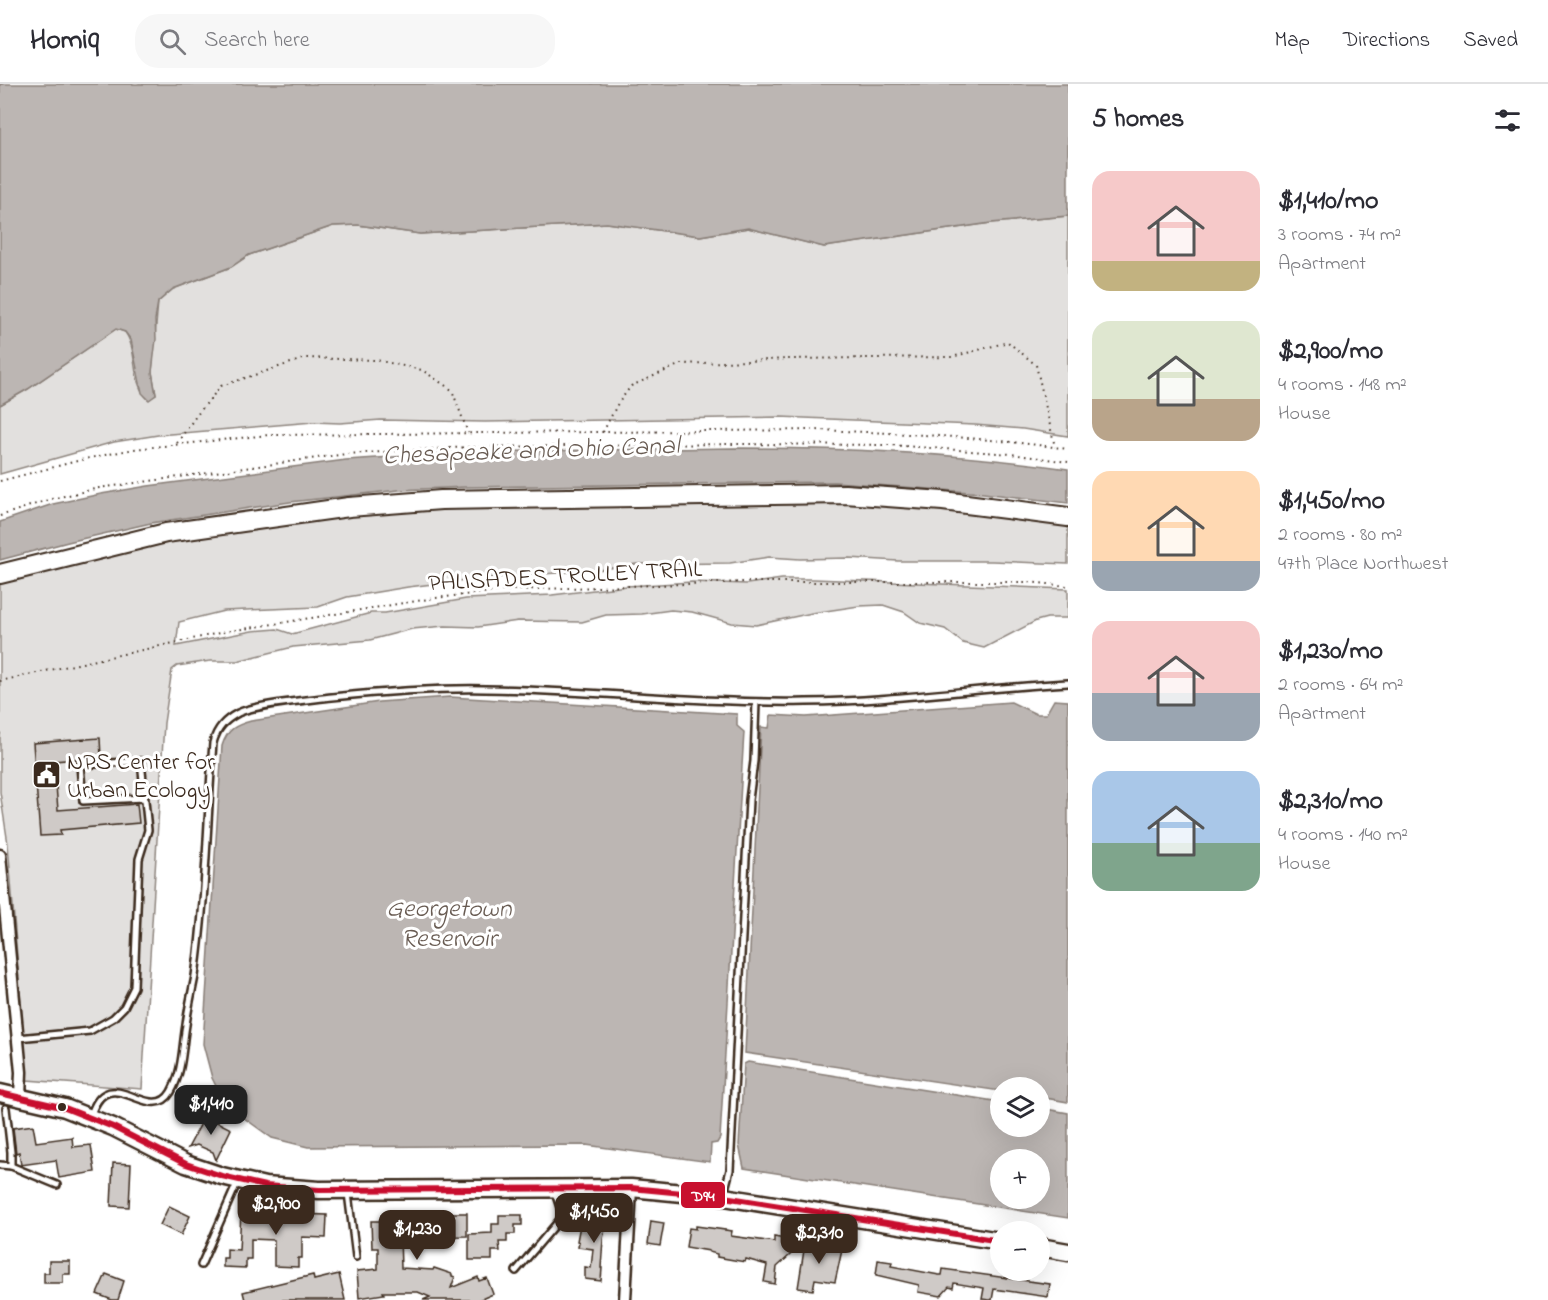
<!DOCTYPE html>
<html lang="en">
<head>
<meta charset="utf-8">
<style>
  :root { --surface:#fff; --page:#f7f7f7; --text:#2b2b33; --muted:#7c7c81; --line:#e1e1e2; --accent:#3b2a1e }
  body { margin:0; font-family:"Indie Flower",sans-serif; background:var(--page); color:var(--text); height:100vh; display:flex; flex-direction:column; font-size:22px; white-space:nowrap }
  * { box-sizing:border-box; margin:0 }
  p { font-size:20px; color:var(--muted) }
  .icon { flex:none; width:33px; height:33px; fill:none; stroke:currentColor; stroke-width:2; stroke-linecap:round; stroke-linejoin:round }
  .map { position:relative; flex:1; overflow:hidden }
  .side { display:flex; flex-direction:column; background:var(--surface); width:480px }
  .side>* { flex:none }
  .tools { position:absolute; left:990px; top:993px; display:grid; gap:12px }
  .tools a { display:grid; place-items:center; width:60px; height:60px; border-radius:50%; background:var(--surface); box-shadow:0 6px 24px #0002; font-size:30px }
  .price { position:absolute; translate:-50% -51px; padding:0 14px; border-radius:12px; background:var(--accent); color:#fff; font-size:20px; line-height:39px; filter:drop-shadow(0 2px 3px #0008) }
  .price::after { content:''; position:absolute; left:50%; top:36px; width:18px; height:14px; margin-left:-9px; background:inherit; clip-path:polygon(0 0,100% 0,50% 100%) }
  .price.on { background:#222; color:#fff }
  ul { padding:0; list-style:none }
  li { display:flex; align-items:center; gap:18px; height:150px; padding:0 24px }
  li span { display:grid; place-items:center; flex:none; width:168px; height:120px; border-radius:18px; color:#555 }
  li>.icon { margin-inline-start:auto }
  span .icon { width:72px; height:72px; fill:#fffc; stroke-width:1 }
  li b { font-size:26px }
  h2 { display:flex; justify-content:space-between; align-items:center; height:72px; padding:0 24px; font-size:26px }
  header { display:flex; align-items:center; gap:36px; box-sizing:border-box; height:84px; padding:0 30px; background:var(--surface); border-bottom:2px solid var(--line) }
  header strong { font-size:28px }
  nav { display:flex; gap:33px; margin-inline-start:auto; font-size:21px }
  .search { width:420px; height:54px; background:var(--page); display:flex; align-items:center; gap:15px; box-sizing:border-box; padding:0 21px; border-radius:24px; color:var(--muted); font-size:22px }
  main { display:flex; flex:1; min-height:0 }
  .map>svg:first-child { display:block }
  .green { fill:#e2e0de; stroke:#8e857e; stroke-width:1.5 }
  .water { fill:#bcb6b3; stroke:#887e77; stroke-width:1.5; fill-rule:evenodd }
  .building { fill:#cfcac7; stroke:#3b2a1e; stroke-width:1.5 }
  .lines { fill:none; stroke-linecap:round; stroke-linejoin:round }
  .service-casing { stroke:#3b2a1e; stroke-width:10 }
  .minor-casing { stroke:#3b2a1e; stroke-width:15 }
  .secondary-casing { stroke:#3b2a1e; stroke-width:21 }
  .trunk-casing { stroke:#3b2a1e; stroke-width:22 }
  .path { stroke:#3b2a1e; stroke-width:2; stroke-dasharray:1.5 4.5; stroke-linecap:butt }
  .service { stroke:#fff; stroke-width:5 }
  .minor { stroke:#fff; stroke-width:10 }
  .secondary { stroke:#fff; stroke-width:16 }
  .trunk { stroke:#fff; stroke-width:18 }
  .bus-1-casing { stroke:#fff; stroke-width:10 }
  .bus-1 { stroke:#c8102e; stroke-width:6 }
  .bus-dot { fill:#3b2a1e; stroke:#fff; stroke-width:2 }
  .labels { text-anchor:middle; stroke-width:6; stroke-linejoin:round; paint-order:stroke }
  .street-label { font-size:24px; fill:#3b2a1e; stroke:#fff }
  .poi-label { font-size:24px; fill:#3b2a1e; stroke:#fff; text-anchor:start }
  .water-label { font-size:26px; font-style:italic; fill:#685b52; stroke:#fff }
  .line-badge { stroke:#fff; stroke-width:2 }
  .badge-label { font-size:16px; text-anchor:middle; font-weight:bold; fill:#fff }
</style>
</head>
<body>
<header>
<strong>Homiq</strong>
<div class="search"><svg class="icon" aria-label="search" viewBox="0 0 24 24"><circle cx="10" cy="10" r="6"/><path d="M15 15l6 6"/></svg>Search here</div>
<nav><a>Map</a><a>Directions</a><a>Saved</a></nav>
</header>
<main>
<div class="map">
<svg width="1068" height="1216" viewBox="0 0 1068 1216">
  <rect width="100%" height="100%" fill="#fff"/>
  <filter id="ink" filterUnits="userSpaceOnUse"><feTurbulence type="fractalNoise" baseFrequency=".0167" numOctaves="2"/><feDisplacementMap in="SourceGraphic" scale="12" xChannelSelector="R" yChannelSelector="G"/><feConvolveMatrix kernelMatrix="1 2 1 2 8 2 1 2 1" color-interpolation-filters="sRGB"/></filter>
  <g filter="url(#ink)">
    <g class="green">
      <path d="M1068,132V352L1023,345L975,341L780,333L485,338L381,336L340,339L313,338L158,351L114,358L0,390V321L28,305L116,245L125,248C139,268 130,298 148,315L156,311L152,288L158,218L173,205L231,183L249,171L333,142L358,141L420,150L607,139L700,152L748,144L824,163L991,139Z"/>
      <polygon points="782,418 896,420 1068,440 1068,480 992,477 898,477 849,474 800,475 769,473 730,479 636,480 598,486 474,495 408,503 347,513 318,523 224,527 179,538 176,562 252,547 277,545 292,550 371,529 385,529 466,515 552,511 627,502 692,498 747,500 782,495 814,495 1068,505 1068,534 1047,534 1036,537 984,564 963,559 945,545 920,539 904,528 883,521 859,522 812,529 756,541 732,539 692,528 671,526 642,530 606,531 582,538 518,537 478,543 445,542 412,545 370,556 293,563 237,577 210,577 177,582 172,586 164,639 142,1005 27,996 8,760 0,708 0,498 149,461 334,431 421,426"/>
    </g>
    <g class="water">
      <polygon points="0,0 1068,0 1068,132 991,139 824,163 748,144 700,152 607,139 420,150 358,141 333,142 249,171 231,183 173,205 158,218 155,236 156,255 152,288 156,311 149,316 142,309 131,256 125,248 116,245 28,305 0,321"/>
      <path d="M734,364C846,364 957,369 1068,385V419L983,409L835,398L466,403L399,406L290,418L151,439L68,458L0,476V438L53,420L101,410L148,402L346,376L470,368Z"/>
      <path d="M450,613L737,630V642L744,648L720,1054L717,1059L711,1060L710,1078L586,1061L308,1063L272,1054L237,1029L221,1012L212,994L203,960L222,662C227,645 236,641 251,637L379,618Z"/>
      <polygon points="1054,616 1068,617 1068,1018 1040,1013 1040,1004 1000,1004 1000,1007 745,969 761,643 769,644 771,631 806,633 1011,618 1036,630 1046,630"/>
      <path d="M748,978L1000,1018V1042H1040V1024L1068,1029V1134L744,1084L739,1061L744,980ZM1000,1076H1040V1114H1000Z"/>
    </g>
    <g class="building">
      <polygon points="100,654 101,673 54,677 58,726 137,720 139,739 60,746 61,751 40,752 33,659"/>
      <polygon points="205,1032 231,1045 216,1076 213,1068 197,1061 188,1064"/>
      <polygon points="33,1041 36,1058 72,1053 73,1063 91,1061 95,1088 59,1094 56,1076 21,1081 19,1068 16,1069 13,1044"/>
      <polygon points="113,1079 131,1080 129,1123 111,1122"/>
      <polygon points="169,1122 190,1132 181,1151 160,1141"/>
      <polygon points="280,1126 282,1128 299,1128 300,1130 327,1131 326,1154 302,1153 302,1174 298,1174 298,1183 274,1182 274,1156 251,1155 251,1175 246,1175 246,1184 223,1183 223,1174 227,1174 227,1165 239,1166 241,1128 274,1129"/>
      <polygon points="596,1128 608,1130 603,1155 601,1184 602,1184 601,1197 585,1195 585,1183 591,1184 593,1165 578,1163 579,1158 577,1157 580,1141 591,1142 592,1133 595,1133"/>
      <polygon points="437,1129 449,1131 449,1129 467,1129 467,1152 400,1153 401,1184 433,1186 434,1184 452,1190 452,1192 455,1193 451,1204 478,1193 479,1197 487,1194 493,1210 479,1216 423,1216 430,1213 418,1208 383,1208 384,1210 359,1214 357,1187 378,1185 378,1164 372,1164 371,1137 406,1137 406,1130"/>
      <polygon points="499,1131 522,1131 522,1141 515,1141 515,1150 507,1150 507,1158 499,1158 500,1167 492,1167 492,1176 469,1176 469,1150 492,1149 492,1140 499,1140"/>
      <polygon points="651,1137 664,1139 660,1162 648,1160"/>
      <polygon points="696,1142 732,1147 731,1152 774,1158 774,1153 797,1157 796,1159 802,1160 777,1183 775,1200 764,1198 767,1181 746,1175 745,1178 717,1173 717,1170 709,1168 709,1167 686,1163 689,1144 696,1145"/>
      <polygon points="805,1160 826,1164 826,1161 836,1162 835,1165 842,1166 835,1198 815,1195 813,1206 798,1204"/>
      <polygon points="878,1176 892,1178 891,1182 939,1191 942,1191 943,1185 1050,1200 1048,1213 994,1205 992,1216 989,1216 982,1215 984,1204 954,1199 953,1204 949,1203 941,1212 918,1208 919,1201 876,1191"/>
      <polygon points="49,1177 70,1177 70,1190 63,1190 63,1199 44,1199 44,1189 49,1189"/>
      <polygon points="106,1190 124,1197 118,1216 112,1216 97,1210"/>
      <polygon points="339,1190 345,1216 245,1216 243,1208 313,1191 314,1196"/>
    </g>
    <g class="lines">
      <defs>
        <g id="service">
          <polyline points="18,954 90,947 113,934 124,923 134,903 139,775 148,746 141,677 80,681 83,717 144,714"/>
          <path d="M90,1033C93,1025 97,1014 105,1010C125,999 155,1035 171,1008C183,987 182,964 186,941C188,925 192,908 195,892C206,815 207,736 213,659C217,644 225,636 238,629C257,620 309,616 332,613C383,608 434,604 485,605C592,606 699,620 806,618C894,617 980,604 1068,599"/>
          <polyline points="0,1081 11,1082 11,1068 6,1024"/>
          <polyline points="11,1082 57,1101"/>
          <polyline points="348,1109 356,1173"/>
          <polyline points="724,1109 730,1086 749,716 754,677 756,618"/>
          <polyline points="201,1181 238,1097"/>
          <polyline points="516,1187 563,1132 554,1106"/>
        </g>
        <g id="minor">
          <polyline points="0,771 21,988 20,1013"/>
          <polyline points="625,1216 631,1104"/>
        </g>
        <g id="secondary">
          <polyline points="0,1009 65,1024 113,1043 186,1080 222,1092 265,1102 319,1106 631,1104 724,1113 1000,1157"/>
          <polyline points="1040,1163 1068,1168"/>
        </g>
        <polyline id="trunk" points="0,490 166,449 349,423 441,416 845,410 943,417 1068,433"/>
      </defs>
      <use href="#service" class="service-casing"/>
      <use href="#minor" class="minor-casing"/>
      <use href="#secondary" class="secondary-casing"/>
      <use href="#trunk" class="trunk-casing"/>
      <g class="path">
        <polyline points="603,348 617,321 631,302 681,280 789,275 952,273 1008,258 1036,281 1055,363"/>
        <polyline points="177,359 196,332 221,302 306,274 376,276 422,286 452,306 468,349"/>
        <path d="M0,397L85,375L134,365L269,351L815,346C900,349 984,353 1068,365"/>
        <polyline points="0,432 51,415 99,404 346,370 470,363 734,360 891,361 1011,370 1068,378"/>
        <polyline points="0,597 224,548 435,514 511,506 744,498 1028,498 1068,502"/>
        <polyline points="0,649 0,653"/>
      </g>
      <use href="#service" class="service"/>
      <use href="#minor" class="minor"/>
      <use href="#secondary" class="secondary"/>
      <use href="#trunk" class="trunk"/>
      <defs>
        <polyline id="bus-1" points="0,1009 65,1024 113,1043 186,1080 222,1092 265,1102 319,1106 631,1104 724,1113 1000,1157"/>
      </defs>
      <use href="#bus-1" class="bus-1-casing"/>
      <use href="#bus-1" class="bus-1"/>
    </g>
  </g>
  <defs>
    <symbol id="civic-square" viewBox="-11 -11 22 22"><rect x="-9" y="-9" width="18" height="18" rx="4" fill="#3b2a1e" stroke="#fff"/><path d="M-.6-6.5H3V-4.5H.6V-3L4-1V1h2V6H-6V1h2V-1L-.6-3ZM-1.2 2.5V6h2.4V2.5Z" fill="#fff"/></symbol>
  </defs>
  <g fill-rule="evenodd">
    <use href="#civic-square" x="30" y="674" width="33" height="33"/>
  </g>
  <circle class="bus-dot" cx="62" cy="1023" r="5"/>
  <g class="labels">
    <g class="street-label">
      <text transform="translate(565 491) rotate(-3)" y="8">PALISADES TROLLEY TRAIL</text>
    </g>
    <g class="poi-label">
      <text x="67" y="685">NPS Center for<tspan x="67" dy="28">Urban Ecology</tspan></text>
    </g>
    <g class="water-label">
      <text transform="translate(531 365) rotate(-2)" y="9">Chesapeake and Ohio Canal</text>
      <text x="449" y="832">Georgetown<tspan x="449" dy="30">Reservoir</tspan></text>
    </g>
  </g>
  <rect class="line-badge" x="680" y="1097" width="46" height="28" rx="6" fill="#c8102e"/>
  <g class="badge-label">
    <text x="703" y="1117">D94</text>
  </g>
</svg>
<div class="tools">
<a><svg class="icon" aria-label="layers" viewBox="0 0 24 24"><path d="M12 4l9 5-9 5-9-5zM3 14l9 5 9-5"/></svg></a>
<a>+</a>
<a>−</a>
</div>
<b class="price on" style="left:211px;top:1052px">$1,410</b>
<b class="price" style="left:276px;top:1152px">$2,900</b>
<b class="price" style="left:594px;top:1160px">$1,450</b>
<b class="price" style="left:417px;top:1177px">$1,230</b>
<b class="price" style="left:819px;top:1181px">$2,310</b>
</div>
<section class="side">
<h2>5 homes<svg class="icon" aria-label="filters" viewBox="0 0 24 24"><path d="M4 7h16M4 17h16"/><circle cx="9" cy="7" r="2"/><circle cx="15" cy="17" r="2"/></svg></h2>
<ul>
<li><span style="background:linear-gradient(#f6c9c9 75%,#c2b280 0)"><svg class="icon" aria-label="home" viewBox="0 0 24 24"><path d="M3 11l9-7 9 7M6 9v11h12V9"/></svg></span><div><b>$1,410/mo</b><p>3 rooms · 74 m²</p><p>Apartment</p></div></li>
<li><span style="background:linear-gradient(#dfe7d0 65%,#b9a48a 0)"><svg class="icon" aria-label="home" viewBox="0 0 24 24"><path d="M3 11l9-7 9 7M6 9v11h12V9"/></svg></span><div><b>$2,900/mo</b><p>4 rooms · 148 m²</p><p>House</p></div></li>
<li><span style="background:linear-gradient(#ffd9b3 75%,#9aa5b1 0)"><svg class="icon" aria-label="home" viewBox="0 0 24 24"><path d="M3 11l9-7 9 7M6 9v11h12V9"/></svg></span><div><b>$1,450/mo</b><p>2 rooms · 80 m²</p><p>47th Place Northwest</p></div></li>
<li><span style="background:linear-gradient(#f6c9c9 60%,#9aa5b1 0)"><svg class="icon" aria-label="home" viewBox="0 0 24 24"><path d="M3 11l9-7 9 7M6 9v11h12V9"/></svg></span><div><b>$1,230/mo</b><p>2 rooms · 64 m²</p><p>Apartment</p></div></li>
<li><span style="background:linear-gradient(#a9c7e8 60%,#7fa58c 0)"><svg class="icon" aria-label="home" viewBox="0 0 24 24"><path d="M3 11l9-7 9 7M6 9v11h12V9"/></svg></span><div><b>$2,310/mo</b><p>4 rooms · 140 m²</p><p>House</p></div></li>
</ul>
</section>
</main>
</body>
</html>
